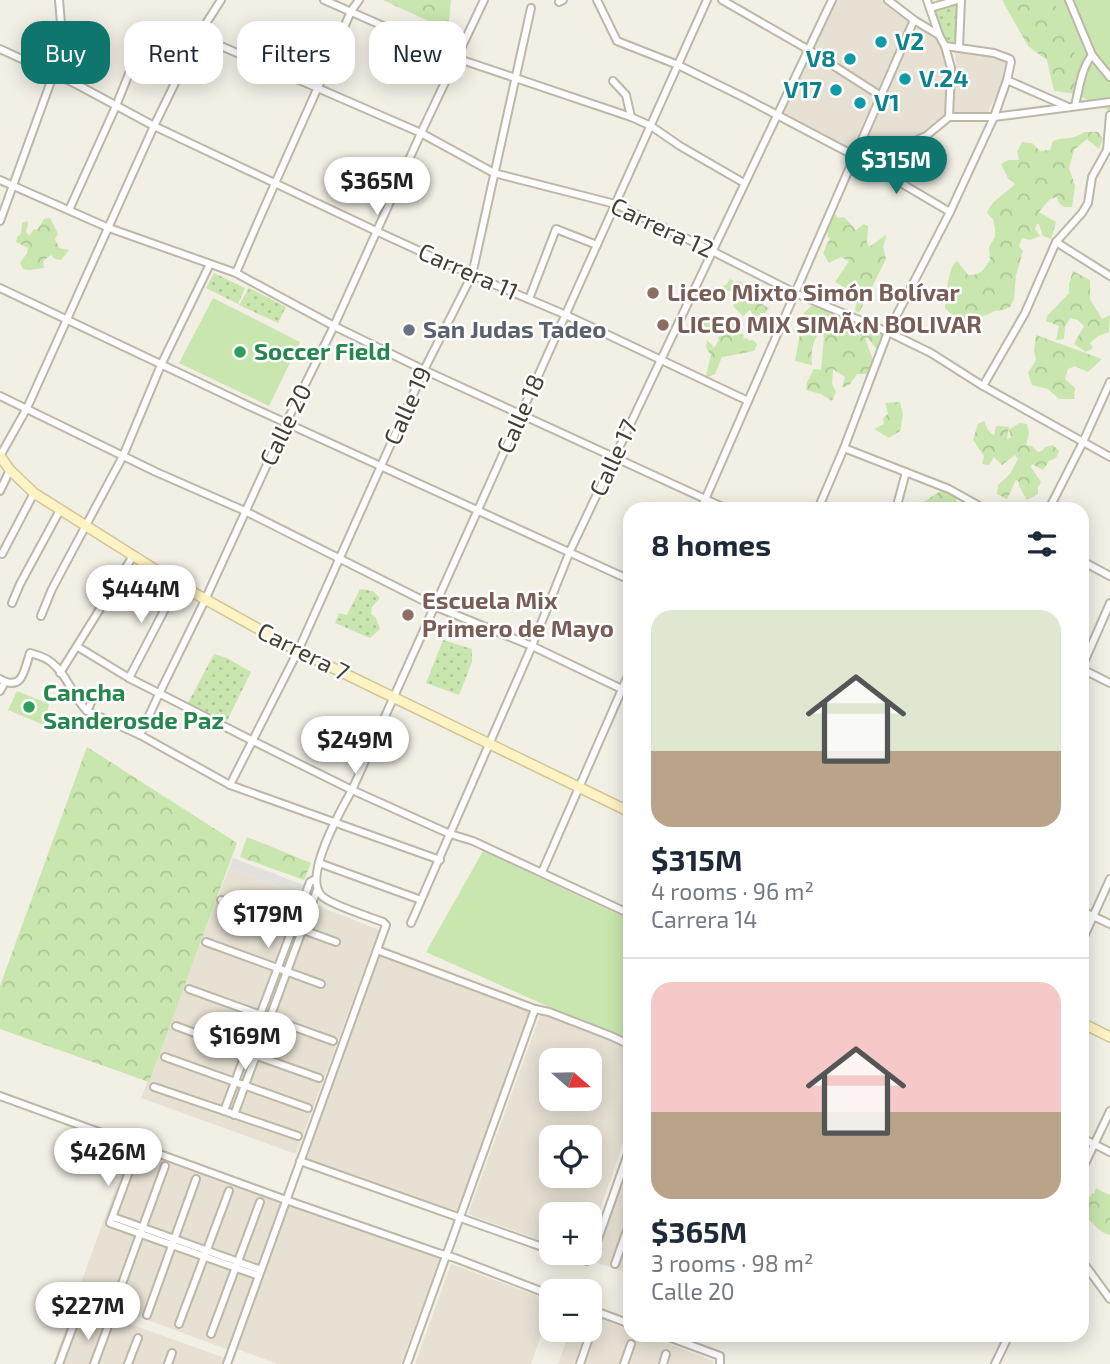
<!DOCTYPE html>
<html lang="en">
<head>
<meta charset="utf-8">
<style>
  :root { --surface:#fff; --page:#f2f2f3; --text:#1f2937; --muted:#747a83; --line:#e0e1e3; --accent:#0f766e }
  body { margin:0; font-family:"Exo 2",sans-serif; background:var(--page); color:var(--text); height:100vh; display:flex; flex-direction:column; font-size:26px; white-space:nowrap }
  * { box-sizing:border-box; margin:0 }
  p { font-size:23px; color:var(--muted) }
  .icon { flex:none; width:38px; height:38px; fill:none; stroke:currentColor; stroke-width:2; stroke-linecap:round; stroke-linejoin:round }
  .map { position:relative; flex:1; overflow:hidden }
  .side { position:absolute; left:623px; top:502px; width:466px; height:840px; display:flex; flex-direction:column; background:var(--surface); border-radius:21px; box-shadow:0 4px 18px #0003 }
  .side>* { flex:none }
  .hud { position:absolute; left:21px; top:21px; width:497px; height:63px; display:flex; gap:14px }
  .needle { width:46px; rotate:110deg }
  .fabs { position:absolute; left:539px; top:1048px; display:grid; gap:14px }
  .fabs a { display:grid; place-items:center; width:63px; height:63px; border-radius:14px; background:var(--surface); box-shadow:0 4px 18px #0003; font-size:35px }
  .price { position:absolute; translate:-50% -60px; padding:0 16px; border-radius:24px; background:#fff; color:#222; font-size:23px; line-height:46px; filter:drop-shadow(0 2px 4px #0008) }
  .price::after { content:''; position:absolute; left:50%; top:42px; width:21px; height:16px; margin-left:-10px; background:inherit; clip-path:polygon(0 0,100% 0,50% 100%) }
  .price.active { background:var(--accent); color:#fff }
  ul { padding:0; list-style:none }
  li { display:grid; align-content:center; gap:14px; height:371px; padding:0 28px }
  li+li { border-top:2px solid var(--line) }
  li span { display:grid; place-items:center; height:217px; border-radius:21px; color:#555 }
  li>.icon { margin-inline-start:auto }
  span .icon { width:126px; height:126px; fill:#fffc; stroke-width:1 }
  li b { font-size:30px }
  h2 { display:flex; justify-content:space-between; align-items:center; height:84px; padding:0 28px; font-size:30px }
  .tag { padding:0 24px; border-radius:21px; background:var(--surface); box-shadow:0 4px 18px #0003; font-size:24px; line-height:63px }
  .tag.active { background:var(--accent); color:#fff }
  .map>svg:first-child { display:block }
  .residential { fill:#e6e1d3; fill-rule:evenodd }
  .grass { fill:#c9e6ae }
  .forest { fill:url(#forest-crowns) }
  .park { fill:url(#park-dots) }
  .parking { fill:#e3e1dd }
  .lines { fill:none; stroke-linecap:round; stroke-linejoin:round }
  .street-casing { stroke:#bdb7a8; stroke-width:10 }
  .secondary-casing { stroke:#d1c595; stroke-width:12 }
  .street { stroke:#fff; stroke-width:6 }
  .secondary { stroke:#fdf3c4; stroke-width:9 }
  .culture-dot { fill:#0f9aa8; stroke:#fff; stroke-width:2.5 }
  .education-dot { fill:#8d6e63; stroke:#fff; stroke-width:2.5 }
  .worship-dot { fill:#6b7280; stroke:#fff; stroke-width:2.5 }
  .leisure-dot { fill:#2e9e5b; stroke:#fff; stroke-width:2.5 }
  .labels { text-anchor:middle; stroke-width:5; stroke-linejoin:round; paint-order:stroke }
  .culture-label { font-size:24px; font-weight:bold; fill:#0d838f; stroke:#fff; text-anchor:start }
  .street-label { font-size:24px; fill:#443f35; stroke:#fff }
  .education-label { font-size:24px; font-weight:bold; fill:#785e54; stroke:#fff; text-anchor:start }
  .worship-label { font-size:24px; font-weight:bold; fill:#5b616d; stroke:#fff; text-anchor:start }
  .leisure-label { font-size:24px; font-weight:bold; fill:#27864d; stroke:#fff; text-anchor:start }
</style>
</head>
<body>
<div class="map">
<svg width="1110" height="1364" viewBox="0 0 1110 1364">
  <defs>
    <pattern id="forest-crowns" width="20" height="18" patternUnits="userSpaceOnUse" patternTransform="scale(1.75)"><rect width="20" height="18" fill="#c9e6ae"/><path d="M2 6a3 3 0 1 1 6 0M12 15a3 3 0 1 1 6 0" fill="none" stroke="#aec696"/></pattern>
    <pattern id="park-dots" width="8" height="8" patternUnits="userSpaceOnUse" patternTransform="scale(1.75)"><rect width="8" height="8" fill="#c9e6ae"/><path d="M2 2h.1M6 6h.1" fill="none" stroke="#aec696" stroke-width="1.8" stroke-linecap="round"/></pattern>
  </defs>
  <rect width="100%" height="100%" fill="#f2efe5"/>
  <g class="residential">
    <polygon points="835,0 883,0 912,22 939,35 951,68 947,116 934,127 914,139 869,160 863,160 856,155 906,36 878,92 812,49"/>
    <polygon points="955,53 985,54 1008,63 1000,89 985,117 953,113 956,68"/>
    <polygon points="810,54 875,97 851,151 780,114"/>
    <polygon points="229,868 317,902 316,905 379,930 296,1154 141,1098"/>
    <polygon points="378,954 531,1010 458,1212 305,1159"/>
    <path d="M541,1013L614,1041L630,1052V1123L590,1239V1214H551V1244L468,1214ZM551,1060H590V1099H551ZM551,1138H590V1176H551Z"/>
    <polygon points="131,1145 283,1201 229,1350 77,1294"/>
    <polygon points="630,1160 630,1274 592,1261"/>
    <polygon points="288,1204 440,1258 401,1364 278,1364 237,1349"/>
    <polygon points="451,1264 551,1301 551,1307 531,1364 415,1364"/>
    <polygon points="74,1304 225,1358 223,1364 53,1364"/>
    <polygon points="590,1315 630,1330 630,1335 645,1335 714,1361 713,1364 558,1364 570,1330 590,1330"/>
  </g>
  <g class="grass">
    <polygon points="1030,0 1110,0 1110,111 1076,94"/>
    <polygon points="213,298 300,342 269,406 179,363"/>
    <polygon points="17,691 49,704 44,725 8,710"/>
    <polygon points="483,851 630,920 630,1043 426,952"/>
  </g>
  <g class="forest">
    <polygon points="383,0 451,0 448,30"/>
    <polygon points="1002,0 1053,0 1080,66 1076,94 1054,91 1047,60 1028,46"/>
    <path d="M1085,132H1098L1103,138L1099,149L1087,139L1074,150L1069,168L1075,186L1072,207H1064L1059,203L1057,197L1050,199L1039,212L1056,222L1051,239L1043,236L1039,224H1037L1035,229L1040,236L1030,240L1022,238L1019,246L1023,251L1016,275L1014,299L1010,307L1003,310L994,311L989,314L982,316L973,325L960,323L945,308C945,301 949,270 953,265C954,263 956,262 957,261L968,275C981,276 983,270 990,260L989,247L995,237V228L993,219L987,213C991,200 1006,194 1015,184L1008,178L1001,164L1008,160H1019L1017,152L1022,142L1032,143L1040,151L1050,150L1053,141C1065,136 1071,141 1085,132Z"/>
    <polygon points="833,212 838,218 844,217 856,230 864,224 868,226 867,242 869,247 887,234 883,247 886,259 859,313 855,310 858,295 835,282 849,261 841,257 829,263 823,253 830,238 828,238 827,227 830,223 827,219"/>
    <polygon points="50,218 58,234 55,239 59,248 69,250 61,260 55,259 51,255 43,261 44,268 29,270 23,269 20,263 27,253 28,248 16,242 17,237 21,234 22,223 27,221 28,223 26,232 29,236 34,229 37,230 44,219"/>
    <polygon points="1073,271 1090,280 1090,299 1102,319 1110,315 1109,332 1098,336 1090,343 1093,348 1086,352 1074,344 1084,326 1078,320 1070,318 1065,327 1064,339 1056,340 1059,326 1046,321 1047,316 1069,293 1069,284"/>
    <polygon points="730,279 735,282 741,281 744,285 748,282 761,290 761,297 763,305 769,308 765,313 760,313 761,316 754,316 750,310 743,316 733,306 736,298 734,291 724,291 723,286 727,284"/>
    <path d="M812,305L883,333L878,351L868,338H865L873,360L881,365L876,374H857L850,384L842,388L845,377L833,369L832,384L836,392L832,401L821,394L806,390L807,382L814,369L821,370L824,337L821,331C812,340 811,352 812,365L795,361L801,328L796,321Z"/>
    <path d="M731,315L734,317L732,320L739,331L737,335L740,333L744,335L743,339L747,338L749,341L753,340L757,344L754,351L722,357L715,374L708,377L706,376L711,355C707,349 705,349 707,340L713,346L712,348L715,347L719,340L718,337L722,335L723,329L715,326L713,335H710L707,332L702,321L705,319H726Z"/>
    <polygon points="1036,335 1102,359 1088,372 1075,366 1068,369 1065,379 1075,388 1074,399 1059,399 1048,389 1032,385 1028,373 1036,360 1034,351"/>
    <polygon points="900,402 903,415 900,431 889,438 874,429 884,424 883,419 888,413 885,403"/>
    <polygon points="984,421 988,430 994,436 996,426 1009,427 1007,439 1011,437 1009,430 1019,423 1027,424 1029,433 1026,445 1032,446 1038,452 1042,451 1045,447 1053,445 1059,451 1056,458 1049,461 1043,470 1032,464 1031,467 1041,482 1038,487 1038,494 1027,500 1019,486 1019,482 1016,480 1007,499 997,494 998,485 1010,474 1018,459 1015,455 1002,465 994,457 989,465 982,464 984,456 973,440 978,424"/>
    <polygon points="941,491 948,492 956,497 957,507 955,509 912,509"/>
    <polygon points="87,747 237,843 149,1082 0,1029 0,986"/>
    <polygon points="247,837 311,863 304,880 240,857"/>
    <path d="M1096,1188L1109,1195L1110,1193V1235C1098,1233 1092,1220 1082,1214V1201L1087,1202L1092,1193L1094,1194Z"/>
  </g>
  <g class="park">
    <polygon points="943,0 958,0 955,43 947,43 936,25 929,5"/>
    <polygon points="214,273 245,288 238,304 206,288"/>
    <polygon points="249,288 286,307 278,323 239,305"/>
    <polygon points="360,589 373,591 380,598 372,607 371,614 376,618 380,629 370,638 335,623 339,613 347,615"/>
    <polygon points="443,640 472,649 472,662 459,695 426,683"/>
    <polygon points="214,654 227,658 251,672 227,721 188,703"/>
  </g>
  <polygon class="parking" points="233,858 306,886 302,896 229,868"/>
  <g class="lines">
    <defs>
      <g id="street">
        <polyline points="324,0 456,58 631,117 651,126 680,146 744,183"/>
        <polyline points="597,0 617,41 678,65 743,97 855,156 950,212"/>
        <polyline points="722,0 809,50 881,96"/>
        <polyline points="888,0 914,20 939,35"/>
        <polyline points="1069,0 1092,55 1110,77"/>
        <polyline points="559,2 563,0"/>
        <polyline points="930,8 957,0"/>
        <polyline points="198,36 421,133 494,173 615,204 712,251 795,293 888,332 931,353 983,386 1110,457"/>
        <polyline points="959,47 961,0"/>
        <polyline points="0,49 76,84 154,126 376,231 472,275 566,315 748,401"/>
        <polyline points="1007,80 1066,106"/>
        <polyline points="613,81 626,95 631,117"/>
        <polyline points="76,84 95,36"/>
        <path d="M1075,106C1079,89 1081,69 1092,55"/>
        <polyline points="949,117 994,117 1110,102"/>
        <polyline points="866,163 926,136 949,117 951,68 945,46 939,35 927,0"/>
        <polyline points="0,180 109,228 236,273 334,326 424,370 727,509"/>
        <polyline points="69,210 116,106 148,26"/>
        <polyline points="0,221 54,73 61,23 59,0"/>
        <polyline points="1056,242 1110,276"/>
        <path d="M236,273C273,185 314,99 351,11L359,0"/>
        <polyline points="0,288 249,406 630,580"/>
        <polyline points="529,299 556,229 597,245"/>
        <polyline points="983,386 1025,313 1056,242 1082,213 1088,203 1092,177 1107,150 1110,115"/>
        <polyline points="0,396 156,472 245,511 434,606 532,646 630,693"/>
        <polyline points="844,448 949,489 985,509"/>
        <polyline points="0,456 27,408 154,126 198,36 221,0"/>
        <polyline points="0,491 10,470"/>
        <polyline points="701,509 914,20"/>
        <polyline points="818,509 844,448 888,332 950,212 994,117 1007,80 1011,62 1010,59 994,53 945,46"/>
        <polyline points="896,509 906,472"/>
        <polyline points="1049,509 1083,442 1110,382"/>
        <polyline points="2,554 34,493"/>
        <polyline points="1082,561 1110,576"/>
        <polyline points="12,603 20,584 60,510"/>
        <polyline points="41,616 52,589 123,456 161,365 210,264"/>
        <polyline points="78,647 129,678 253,741 352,790 450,834 473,841 630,914"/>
        <polyline points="1082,667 1110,603"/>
        <polyline points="1082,669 1110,683"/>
        <polyline points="60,673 133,556"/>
        <polyline points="129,678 178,584"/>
        <path d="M0,679C23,692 24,670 30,653C37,655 45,657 51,662C67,674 73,697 87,711L140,735L230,785L440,860"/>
        <polyline points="0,691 5,682"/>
        <polyline points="87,711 95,694"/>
        <polyline points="140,735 159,694 205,600 286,423 334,326 421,133 484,0"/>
        <polyline points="230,785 298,651 424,370 472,275 531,8"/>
        <polyline points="319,863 421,900"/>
        <polyline points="542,872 630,671"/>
        <polyline points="221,900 336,942"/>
        <polyline points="1082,911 1110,924"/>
        <polyline points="411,923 532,646 570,551 832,0"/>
        <polyline points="1082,941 1110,879"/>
        <polyline points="206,942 321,984"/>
        <polyline points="377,950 535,1009 549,1012 611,1036 630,1045"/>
        <polyline points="189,989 333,1041"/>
        <path d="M176,1026L246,1052L250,1049C255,1049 256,1051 257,1056L319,1078"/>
        <polyline points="165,1057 308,1108"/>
        <polyline points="154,1087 298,1136"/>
        <polyline points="0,1096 286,1200 438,1253 455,1258 551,1295"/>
        <polyline points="224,1111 310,882 316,879"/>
        <polyline points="234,1115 317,890"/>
        <polyline points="1082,1138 1110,1152"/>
        <polyline points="300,1161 551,1250"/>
        <polyline points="130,1169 110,1223 259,1276"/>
        <polyline points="1082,1170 1110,1111"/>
        <polyline points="113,1217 261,1270"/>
        <polyline points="561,1253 587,1261 592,1256 630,1148"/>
        <polyline points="1082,1261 1110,1299"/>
        <polyline points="615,1264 630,1222"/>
        <polyline points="116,1300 165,1166"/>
        <polyline points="590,1309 630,1324"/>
        <polyline points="147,1315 196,1179"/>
        <polyline points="179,1324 229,1191"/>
        <polyline points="211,1334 260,1202"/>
        <polyline points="663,1335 720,1356 720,1364"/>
        <polyline points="59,1364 77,1316"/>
        <polyline points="94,1364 107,1329"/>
        <polyline points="128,1364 138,1338"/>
        <polyline points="168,1364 172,1353"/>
        <path d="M227,1364L386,925L383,922C370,917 329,904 322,896C302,877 341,810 352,790L707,0"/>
        <polyline points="407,1364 535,1009"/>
        <polyline points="580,1364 592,1329"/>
        <polyline points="624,1364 631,1344"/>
        <polyline points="663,1364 666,1354"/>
        <polyline points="995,1364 1009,1335"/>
      </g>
      <g id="secondary">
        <polyline points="0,456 10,470 34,493 178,584 298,651 630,812"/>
        <polyline points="1082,1023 1110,1037"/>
      </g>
    </defs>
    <use href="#street" class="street-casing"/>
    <use href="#secondary" class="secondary-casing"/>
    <use href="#street" class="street"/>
    <use href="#secondary" class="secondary"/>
  </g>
  <g class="culture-dot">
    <circle cx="881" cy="42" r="7"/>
    <circle cx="850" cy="59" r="7"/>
    <circle cx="905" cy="79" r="7"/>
    <circle cx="836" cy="90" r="7"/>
    <circle cx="860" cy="103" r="7"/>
  </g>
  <g class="education-dot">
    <circle cx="653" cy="293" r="7"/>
    <circle cx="663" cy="325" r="7"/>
    <circle cx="408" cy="615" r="7"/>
  </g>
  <circle class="worship-dot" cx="409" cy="330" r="7"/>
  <g class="leisure-dot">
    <circle cx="240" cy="352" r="7"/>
    <circle cx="29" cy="707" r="7"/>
  </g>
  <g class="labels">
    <g class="culture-label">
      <text x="895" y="50">V2</text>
      <text x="836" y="67" text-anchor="end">V8</text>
      <text x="919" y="87">V.24</text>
      <text x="822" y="98" text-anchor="end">V17</text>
      <text x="874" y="111">V1</text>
    </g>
    <g class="street-label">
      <text transform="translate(662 228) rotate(25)" y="8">Carrera 12</text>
      <text transform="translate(468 272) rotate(24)" y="8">Carrera 11</text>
      <text transform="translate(408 406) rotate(-66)" y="8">Calle 19</text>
      <text transform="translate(521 414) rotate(-66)" y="8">Calle 18</text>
      <text transform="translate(286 425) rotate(-64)" y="8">Calle 20</text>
      <text transform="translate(614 458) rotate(-65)" y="8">Calle 17</text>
      <text transform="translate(303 652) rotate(27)" y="8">Carrera 7</text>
    </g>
    <g class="education-label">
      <text x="667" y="301">Liceo Mixto Simón Bolívar</text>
      <text x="677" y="333">LICEO MIX SIMÃ‹N BOLIVAR</text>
      <text x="422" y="609">Escuela Mix<tspan x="422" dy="28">Primero de Mayo</tspan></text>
    </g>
    <g class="worship-label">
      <text x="423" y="338">San Judas Tadeo</text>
    </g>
    <g class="leisure-label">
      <text x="254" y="360">Soccer Field</text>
      <text x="43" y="701">Cancha<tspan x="43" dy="28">Sanderosde Paz</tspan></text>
    </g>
  </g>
</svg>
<div class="fabs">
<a><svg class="needle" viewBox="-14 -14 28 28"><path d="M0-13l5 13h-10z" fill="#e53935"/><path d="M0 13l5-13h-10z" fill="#747a83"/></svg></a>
<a><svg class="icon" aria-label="locate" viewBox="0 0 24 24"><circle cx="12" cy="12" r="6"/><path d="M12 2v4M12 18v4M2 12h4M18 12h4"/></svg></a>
<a>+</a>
<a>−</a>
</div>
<b class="price active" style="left:896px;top:196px">$315M</b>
<b class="price" style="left:377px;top:217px">$365M</b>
<b class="price" style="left:141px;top:625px">$444M</b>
<b class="price" style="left:355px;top:776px">$249M</b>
<b class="price" style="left:268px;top:950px">$179M</b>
<b class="price" style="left:245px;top:1072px">$169M</b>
<b class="price" style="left:108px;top:1188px">$426M</b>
<b class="price" style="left:88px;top:1342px">$227M</b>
<div class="hud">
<a class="tag active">Buy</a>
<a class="tag">Rent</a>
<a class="tag">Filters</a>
<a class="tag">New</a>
</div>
<section class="side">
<h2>8 homes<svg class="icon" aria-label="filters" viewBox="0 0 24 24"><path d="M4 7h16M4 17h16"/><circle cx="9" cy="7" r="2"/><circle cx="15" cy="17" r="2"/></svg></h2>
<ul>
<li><span style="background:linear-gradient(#dfe7d0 65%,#b9a48a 0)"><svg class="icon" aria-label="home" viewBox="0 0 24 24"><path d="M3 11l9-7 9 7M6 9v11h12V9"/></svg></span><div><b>$315M</b><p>4 rooms · 96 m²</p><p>Carrera 14</p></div></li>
<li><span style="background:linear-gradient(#f6c9c9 60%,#b9a48a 0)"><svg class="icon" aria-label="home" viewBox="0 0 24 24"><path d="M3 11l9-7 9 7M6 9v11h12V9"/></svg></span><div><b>$365M</b><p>3 rooms · 98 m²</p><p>Calle 20</p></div></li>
</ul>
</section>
</div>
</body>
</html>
